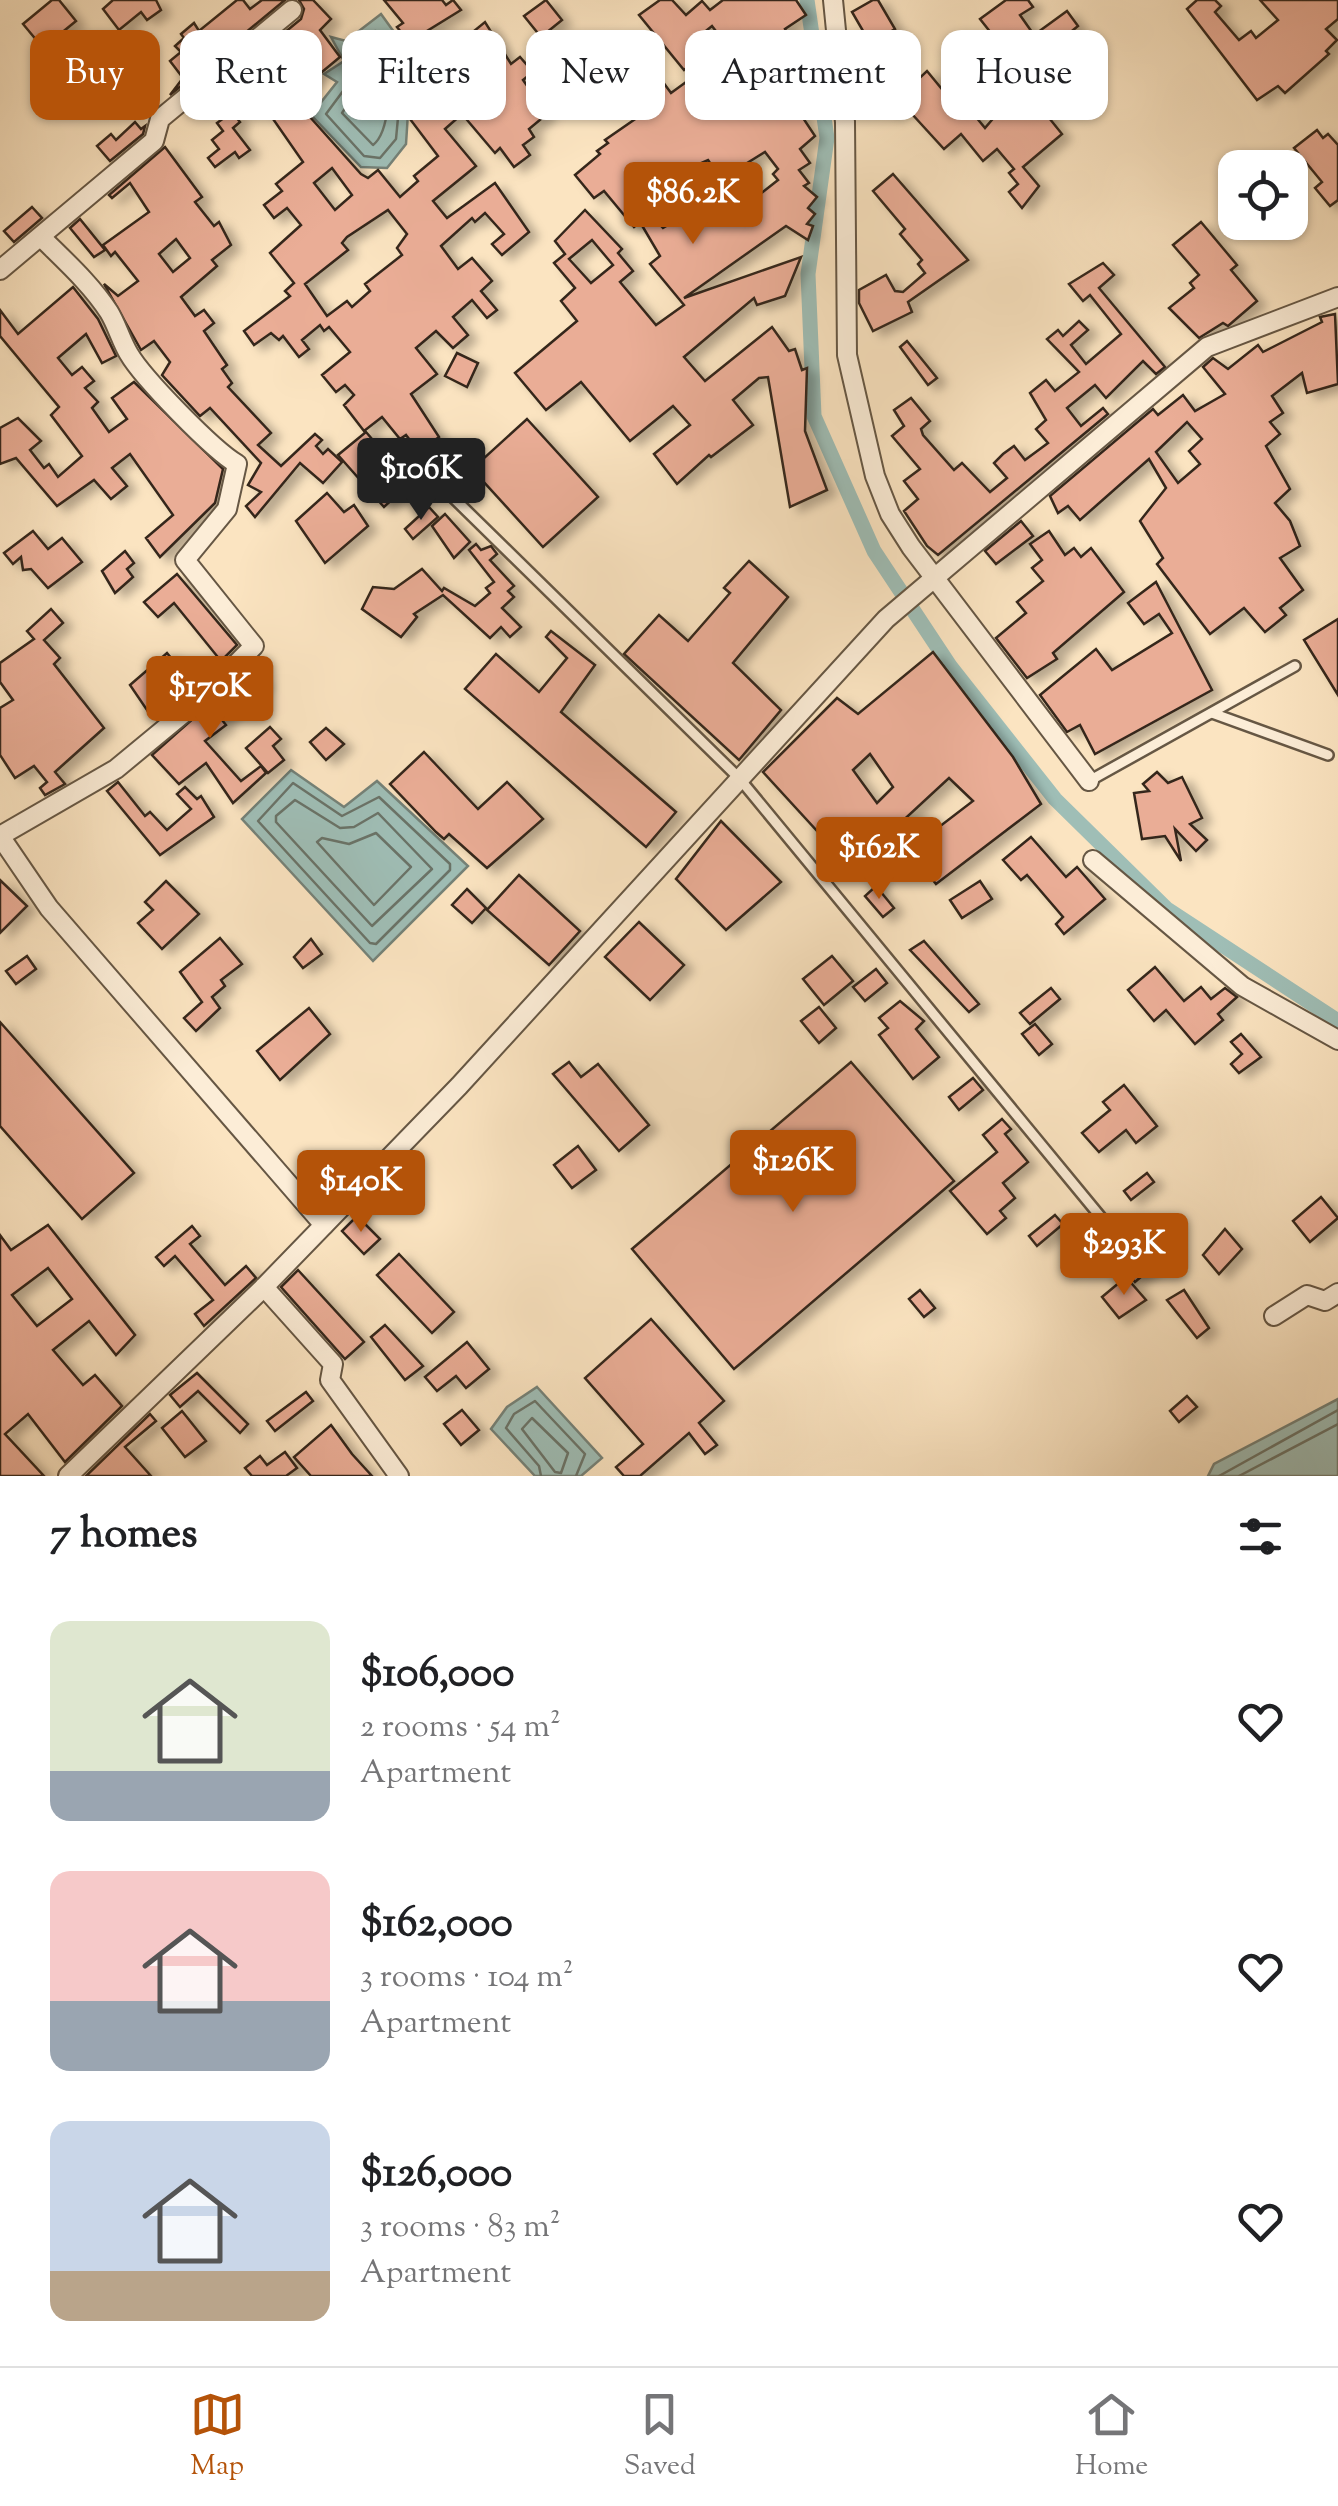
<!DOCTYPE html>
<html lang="en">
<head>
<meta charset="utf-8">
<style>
  :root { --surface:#fff; --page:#f6f6f6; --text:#202124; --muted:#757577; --line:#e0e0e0; --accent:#b45309 }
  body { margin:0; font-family:"Sorts Mill Goudy",serif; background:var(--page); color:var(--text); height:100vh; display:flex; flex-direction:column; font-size:38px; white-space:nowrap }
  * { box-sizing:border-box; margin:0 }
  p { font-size:32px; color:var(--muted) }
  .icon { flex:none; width:55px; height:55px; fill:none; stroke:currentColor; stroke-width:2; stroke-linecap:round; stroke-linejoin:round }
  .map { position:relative; height:1476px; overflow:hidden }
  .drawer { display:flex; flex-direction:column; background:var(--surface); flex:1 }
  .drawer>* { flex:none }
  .banner { position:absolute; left:30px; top:30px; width:1280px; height:90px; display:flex; gap:20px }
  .controls { position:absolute; left:1218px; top:150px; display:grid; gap:20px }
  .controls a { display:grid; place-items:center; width:90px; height:90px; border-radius:20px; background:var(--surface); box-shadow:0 2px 8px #0004; font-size:50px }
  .price { position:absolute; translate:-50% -85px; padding:0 22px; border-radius:10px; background:var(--accent); color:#fff; font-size:32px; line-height:65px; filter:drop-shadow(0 2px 5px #0008) }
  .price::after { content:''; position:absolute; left:50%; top:60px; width:30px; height:22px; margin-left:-15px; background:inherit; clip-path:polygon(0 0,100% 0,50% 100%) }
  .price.active { background:#222; color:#fff }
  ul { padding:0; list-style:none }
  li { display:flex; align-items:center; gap:30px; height:250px; padding:0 50px }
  li span { display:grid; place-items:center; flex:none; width:280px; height:200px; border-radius:20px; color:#555 }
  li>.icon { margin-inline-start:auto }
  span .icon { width:120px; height:120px; fill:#fffc; stroke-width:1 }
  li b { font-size:42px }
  h2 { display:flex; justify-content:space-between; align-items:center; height:120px; padding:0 50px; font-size:42px }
  .tag { padding:0 35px; border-radius:20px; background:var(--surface); box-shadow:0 2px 8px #0004; font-size:35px; line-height:90px }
  .tag.active { background:var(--accent); color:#fff }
  .dock { display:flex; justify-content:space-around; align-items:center; height:140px; border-top:2px solid var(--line); background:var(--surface); font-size:28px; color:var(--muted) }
  .dock a { display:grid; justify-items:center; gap:5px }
  .dock .active { color:var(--accent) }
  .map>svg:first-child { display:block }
  .water { fill:#9fbeb6; stroke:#758278; stroke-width:2.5 }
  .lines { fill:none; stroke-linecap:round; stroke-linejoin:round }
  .shore { stroke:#6a7368; stroke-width:2.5 }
  .canal { stroke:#9fbeb6; stroke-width:15 }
  .building { fill:#eaad96; stroke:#35281a; stroke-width:2.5; fill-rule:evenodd; filter:url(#shadow) }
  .service-casing { stroke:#665744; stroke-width:14 }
  .minor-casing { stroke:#665744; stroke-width:22 }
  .service { stroke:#fcedd7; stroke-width:9 }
  .minor { stroke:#fcedd7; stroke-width:18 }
</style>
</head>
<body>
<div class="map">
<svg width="1338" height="1476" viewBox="0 0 1338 1476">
  <defs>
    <filter id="shadow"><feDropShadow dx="9" dy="5" stdDeviation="5" flood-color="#0004"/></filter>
  </defs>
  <rect width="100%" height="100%" fill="#fbe4c1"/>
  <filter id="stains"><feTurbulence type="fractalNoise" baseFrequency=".002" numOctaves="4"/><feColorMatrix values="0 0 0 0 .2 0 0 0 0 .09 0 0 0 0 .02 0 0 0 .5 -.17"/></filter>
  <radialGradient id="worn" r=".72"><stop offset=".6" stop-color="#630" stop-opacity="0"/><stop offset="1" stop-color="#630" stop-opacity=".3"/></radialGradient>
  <g class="water">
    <polygon points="381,14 415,61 411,66 406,144 387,168 361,167 311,115 337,82 324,74 344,61 331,37 346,41"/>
    <polygon points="291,770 344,807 377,781 468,866 373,961 242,819"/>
    <polygon points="537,1387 602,1458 581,1476 535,1476 491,1429 507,1407"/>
    <polygon points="1338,1399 1338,1476 1208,1476 1214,1464"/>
  </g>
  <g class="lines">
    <g class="shore">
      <polygon points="375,31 381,32 401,59 402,75 396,139 380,158 364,156 326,114 346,87 352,49"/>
      <path d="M373,48L388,62C389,84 391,131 373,145L342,113L357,91L366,55Z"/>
      <polygon points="293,783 342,816 379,797 450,864 450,870 376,944 370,943 258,821"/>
      <polygon points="295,800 340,828 354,827 378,813 432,869 372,926 276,822 276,816"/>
      <polygon points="376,833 411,867 374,905 317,842 322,838 349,844"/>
      <polygon points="532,1418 568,1453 561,1473 555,1472 522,1429"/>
      <polyline points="541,1476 539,1466 506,1428 514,1414 535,1401 585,1454 576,1476"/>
      <polyline points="1219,1476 1338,1410"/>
      <polyline points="1239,1476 1338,1424"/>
    </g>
    <polyline class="canal" points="807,0 827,138 808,274 814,416 874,551 950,666 1055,799 1167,909 1338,1021"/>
  </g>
  <g class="building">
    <polygon points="52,0 59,0 76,21 43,48 23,24"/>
    <polygon points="113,0 156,0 161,10 147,20 141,12 119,30 103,9"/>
    <polygon points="237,0 243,0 250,9 262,0 285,0 170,95 183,78 170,61 181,52 175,46 184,38 181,34 194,23 199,31"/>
    <path d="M299,0H313L331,19L320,30L340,57L292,97L361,174L368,178L378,170L400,197L418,181L414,176L438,156L410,119L448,87L439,76L465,54L457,45L485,22L511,64L520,57L533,72L523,80L547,114L529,129L534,137L523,145L530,155L514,167L500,148L495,153L462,114L445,129L476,166L433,201L447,218L495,183L529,232L502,255L492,244L504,234L485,213L475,222L472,218L441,246L458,269L472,258L492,281L481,291L497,310L487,318L472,300L453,317L468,335L453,348L436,331L416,348L437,374L411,394L439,437L419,452L406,435L400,439L382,417L364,431L344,405L354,395L345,385L336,392L322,375L350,352L329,327L324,331L320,325L302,340L309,349L299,357L283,336L279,340L271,333L254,345L244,331L290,296L285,291L294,283L270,253L301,225L287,208L274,218L264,205L282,191L276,184L303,162L262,103L233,75L301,19L304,9ZM332,168L352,195L335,210L314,183ZM388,210L407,234L397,248L402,255L365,284L370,291L352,307L347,301L327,316L305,284L348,250L342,243L347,237Z"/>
    <polygon points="384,0 442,0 446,5 453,0 461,10 409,42 397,27 403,23"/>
    <polygon points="546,0 562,20 541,37 524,16"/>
    <path d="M660,0H672L686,15L702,1L710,10L723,0H796L806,15L785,29L800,58L776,77L815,136L800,149L810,163L799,170L809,183L804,186L817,197L808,208L815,214L807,224L813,226L808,240L786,226L684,298L801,257L785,296L757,305L754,298L684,357L705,381L772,327L789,351L795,349L802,370L807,368L805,431L827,490L790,507L768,377L759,378L733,400L753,425L711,457L709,455L677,484L654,454L690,425L673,406L630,441L581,382L546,410L515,373L577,321L561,301L575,288L554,263L565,254L555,241L585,210L622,249L618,253L633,271L620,282L656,325L684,305L650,264L660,256L640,222L634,227L604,191L594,198L575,175L600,154L597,151L608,143L605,140L641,115L634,107L663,82L671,93L693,77L706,94L712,89L716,94L743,69L736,62L746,53L732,32L722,39L712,26L692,42L702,56L684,70L639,15ZM765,152L778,169L773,174L778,180L759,195L739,168ZM708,160L723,182L689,205L688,213L663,228L640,202L667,178ZM592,240L613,265L591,283L569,259Z"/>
    <polygon points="873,0 878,0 895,29 870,43 852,12"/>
    <polygon points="1006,0 1028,0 1033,7 1020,15 1034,35 1067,11 1078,26 1022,72 980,19"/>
    <polygon points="1197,0 1215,0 1221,6 1215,12 1239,40 1251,31 1256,38 1278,20 1260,0 1338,0 1338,19 1326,29 1337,40 1326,51 1329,54 1285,93 1278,86 1257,100 1187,9"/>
    <polygon points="594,47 612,69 603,76 585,55"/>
    <polygon points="867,47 872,66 856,70 851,51"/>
    <polygon points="927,71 955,105 962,100 985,128 1007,102 1016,112 1033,98 1062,134 1023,167 1039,186 1022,208 1009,192 1018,184 1009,173 1014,169 997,149 983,161 961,134 944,149 901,102 892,112 878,99 896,79 909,88"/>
    <polygon points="232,112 240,122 233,128 250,150 239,158 235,152 215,167 208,158 219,149 212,140 223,131 217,123"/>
    <polygon points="135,122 141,129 145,126 143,134 110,161 97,146 111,134 116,140"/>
    <polygon points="1317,130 1323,138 1328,134 1338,145 1338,200 1330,206 1315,188 1322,182 1294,148"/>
    <path d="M165,147L202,197L195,202L214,226L219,222L231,245L212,260L217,266L181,297L195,316L204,310L214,323L204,331L227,365L222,369L232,383L228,387L271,433L258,445L281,466L315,434L322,440L316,446L323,454L328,449L342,462L323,483L300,463L255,517L246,506L261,492L248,485L261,463L210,408L200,416L162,375L170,362L154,341L141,350L104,284L118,296L138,281L115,252L111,256L103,245L149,212L130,183L112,198L109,195ZM176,239L190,258L173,272L159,254Z"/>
    <polygon points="893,174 968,260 908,302 912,312 873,331 859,303 859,290 886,275 895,291 903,292 925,273 918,264 922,260 900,234 905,229 873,191"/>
    <polygon points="32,207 42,218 14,242 4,231"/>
    <polygon points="80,219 105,250 94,257 70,228"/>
    <polygon points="1201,222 1237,265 1231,270 1257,301 1228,326 1223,323 1199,338 1169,308 1194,288 1190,283 1199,275 1173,245"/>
    <polygon points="1103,263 1114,275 1099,288 1165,367 1156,374 1143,361 1106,398 1095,385 1067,408 1081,426 1103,408 1108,414 938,555 927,546 904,511 918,499 904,481 920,469 892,436 904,426 894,410 911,398 930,421 921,429 923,435 954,470 962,463 990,492 1007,478 994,463 1003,454 1014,446 1025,460 1048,443 1036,429 1046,420 1030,393 1046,380 1055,391 1079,372 1047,339 1058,330 1063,336 1079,321 1088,330 1071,345 1086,364 1121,334 1090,295 1083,301 1069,284"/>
    <polygon points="73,287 98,319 116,356 102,363 86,334 58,358 72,375 82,367 94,381 85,388 98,402 92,408 109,432 127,419 112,398 134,382 223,469 215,503 160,557 146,538 173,515 130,454 112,468 127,486 111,499 94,480 57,506 16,458 0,464 0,428 18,418 41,441 30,450 44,468 49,464 58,477 82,456 51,415 59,407 0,336 0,310 18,334"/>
    <path d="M1335,314L1338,384L1307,393L1302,373L1272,396L1283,413L1270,422L1280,434L1266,446L1290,489L1275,503L1290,521L1300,546L1280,558L1303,590L1280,608L1286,615L1265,632L1244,608L1210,634L1157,564L1163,558L1140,521L1166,488L1149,459L1080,520L1068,506L1058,513L1050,496L1153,409L1158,415L1183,395L1195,411L1225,394L1203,367L1213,358L1228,369L1258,345L1263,352L1322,322L1320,317ZM1187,422L1202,439L1189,451L1200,464L1178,483L1156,452Z"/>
    <polygon points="907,341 937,378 928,385 900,347"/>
    <polygon points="457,353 478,363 467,387 445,376"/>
    <polygon points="527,419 598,497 543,547 472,469"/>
    <polygon points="366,432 410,483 384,507 338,455"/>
    <polygon points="327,493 344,512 354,505 368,526 325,563 296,521"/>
    <polygon points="429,507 438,517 413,539 405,529"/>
    <polygon points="445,514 470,542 454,558 432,526"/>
    <polygon points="1021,521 1033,536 996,564 985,551"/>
    <polygon points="33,531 48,549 62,538 82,562 48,588 31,569 23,570 21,557 13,564 4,553"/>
    <polygon points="1049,531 1065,555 1074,548 1081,557 1091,548 1124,592 1053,653 1057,659 1027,678 996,638 1026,613 1017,602 1043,581 1032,568 1042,560 1030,544"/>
    <polygon points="476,544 481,550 491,546 497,554 490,560 514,586 508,591 514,597 502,608 521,627 510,637 501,627 490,638 443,595 414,614 417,617 401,637 362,609 373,587 394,589 422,569 442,591 444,588 475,606 490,593 486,588 494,582 469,550"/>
    <polygon points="125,551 134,563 127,569 133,577 115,593 102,571"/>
    <polygon points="749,561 788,597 733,663 781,710 739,760 624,654 659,615 688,641 730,593 724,588"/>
    <polygon points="177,574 237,645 221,661 174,603 158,617 144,602"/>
    <polygon points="1156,582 1212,690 1095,754 1080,725 1067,732 1040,695 1096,649 1112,670 1172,633 1159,614 1144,624 1128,603"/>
    <polygon points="51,609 63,623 44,640 60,658 54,664 104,728 55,772 65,784 45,795 40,788 47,782 34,766 15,778 0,755 0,708 13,700 0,682 0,663 34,639 27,631"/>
    <polygon points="1338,619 1338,695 1304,640"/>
    <polygon points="551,631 595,665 561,712 676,812 646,847 465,689 496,654 539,692 567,658 546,637"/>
    <path d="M933,652L1013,757L1041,804L936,884L909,850L973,801L949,778L868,853L847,828L829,844L763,772L837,698L858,714ZM870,754L893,787L877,803L853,770Z"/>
    <polygon points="167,653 195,687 174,705 168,697 149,713 130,685"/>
    <polygon points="249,669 263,683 222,720 226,725 205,741 241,781 261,766 266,773 233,803 206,763 179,784 152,755"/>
    <polygon points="270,727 281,739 273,746 284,760 268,773 246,748"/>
    <polygon points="326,728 344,744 326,760 310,742"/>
    <polygon points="424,752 478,809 507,782 543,819 487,868 449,834 444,839 436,832 390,784"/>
    <polygon points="1157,772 1168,783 1182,777 1202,818 1190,824 1207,840 1196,851 1175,829 1181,861 1165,836 1142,839 1134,793 1149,791 1143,784"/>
    <polygon points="118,782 145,816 150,812 167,830 191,809 177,794 185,787 197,799 201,796 214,817 160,855 107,791"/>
    <polygon points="721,821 781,882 726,930 676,879"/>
    <polygon points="1031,837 1066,877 1077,867 1105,899 1064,934 1056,924 1063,917 1027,875 1021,880 1003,860"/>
    <polygon points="519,875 580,931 549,965 487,910"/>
    <polygon points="0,880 27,906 0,933"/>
    <polygon points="166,881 199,914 162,949 138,923 153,910 145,902"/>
    <polygon points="980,881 992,899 962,918 950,900"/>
    <polygon points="876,886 894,908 883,917 865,896"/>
    <polygon points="467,889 486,908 472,923 452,905"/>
    <polygon points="639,922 684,965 650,1000 605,957"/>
    <polygon points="220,938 242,964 221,980 225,986 212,997 220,1008 196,1031 184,1018 202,1002 180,972"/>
    <polygon points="311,939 322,954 303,968 294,957"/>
    <polygon points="924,941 979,1004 969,1012 910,950"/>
    <polygon points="27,956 36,969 16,984 6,971"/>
    <polygon points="832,956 853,981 824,1005 803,979"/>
    <polygon points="1155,967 1184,1001 1201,987 1211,999 1225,988 1237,997 1218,1014 1223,1020 1195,1044 1166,1010 1154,1021 1128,990"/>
    <polygon points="876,969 887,983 865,1001 853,987"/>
    <polygon points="1051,988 1060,999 1030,1024 1020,1013"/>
    <polygon points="900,1001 924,1021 916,1029 939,1057 913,1079 879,1035 888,1028 879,1018"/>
    <polygon points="819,1007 836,1028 819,1043 801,1021"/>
    <polygon points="309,1008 330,1034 280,1080 257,1051"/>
    <polygon points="0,1022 134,1173 82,1219 0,1126"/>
    <polygon points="1035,1024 1052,1044 1039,1055 1022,1034"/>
    <polygon points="1241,1034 1261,1057 1239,1073 1231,1064 1242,1054 1231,1042"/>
    <polygon points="569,1062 581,1077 598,1064 649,1125 619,1151 553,1074"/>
    <polygon points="851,1062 954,1181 734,1369 632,1249"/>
    <polygon points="973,1078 983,1090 959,1110 949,1097"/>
    <polygon points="1124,1085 1157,1126 1136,1143 1126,1130 1099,1152 1082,1133 1110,1110 1103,1102"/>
    <polygon points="1002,1119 1011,1129 1005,1134 1028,1162 1003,1183 1015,1198 1000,1211 1006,1218 987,1234 950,1191 997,1152 983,1135"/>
    <polygon points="578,1146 596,1170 572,1188 554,1165"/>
    <polygon points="1147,1173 1154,1182 1131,1200 1124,1191"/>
    <polygon points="1321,1197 1338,1218 1310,1242 1293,1221"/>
    <polygon points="1055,1215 1063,1224 1037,1246 1029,1236"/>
    <polygon points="357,1216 380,1239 364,1254 342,1231"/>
    <path d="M48,1225L135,1335L116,1355L89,1321L53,1350L83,1385L95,1375L122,1406L65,1462L28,1414L5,1434L44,1476H0V1235L11,1250ZM48,1268L72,1299L37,1326L12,1295Z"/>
    <polygon points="192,1226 200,1236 190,1244 225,1285 246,1266 256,1278 204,1326 195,1314 213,1300 175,1256 164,1266 156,1257"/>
    <polygon points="1225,1229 1242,1249 1219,1274 1203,1255"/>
    <polygon points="1120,1232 1132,1244 1135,1241 1155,1265 1135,1282 1104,1246"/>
    <polygon points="399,1254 454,1312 432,1333 377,1275"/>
    <polygon points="298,1270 364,1342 345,1359 281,1287"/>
    <polygon points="1126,1277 1146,1300 1119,1318 1102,1297"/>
    <polygon points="920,1290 935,1308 924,1317 909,1299"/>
    <polygon points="1184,1290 1209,1328 1197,1338 1167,1300"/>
    <polygon points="651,1319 724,1401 699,1423 717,1445 705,1454 689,1433 640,1476 624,1476 616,1467 643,1444 585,1378"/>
    <polygon points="385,1325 423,1366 405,1380 371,1337"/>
    <polygon points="467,1342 489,1369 466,1388 456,1376 437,1391 425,1377"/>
    <polygon points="197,1373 248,1424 240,1433 198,1391 180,1407 170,1395"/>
    <polygon points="306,1392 313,1401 275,1431 267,1421"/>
    <polygon points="1187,1396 1197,1407 1179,1422 1170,1411"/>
    <polygon points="462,1410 479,1430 461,1445 444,1424"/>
    <polygon points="182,1411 206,1441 185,1457 162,1428"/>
    <polygon points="150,1414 156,1421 125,1447 151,1476 86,1476"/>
    <polygon points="331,1425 352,1454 372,1476 311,1476 294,1457"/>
    <polygon points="285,1452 297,1468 286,1476 252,1476 245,1468 260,1456 267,1465"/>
  </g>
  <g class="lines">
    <defs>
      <g id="service">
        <polyline points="424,469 739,778 1104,1221"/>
        <polyline points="1212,713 1328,755"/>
        <polyline points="1089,781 1295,666"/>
      </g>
      <g id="minor">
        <polyline points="833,0 845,122 847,355 875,476 890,514 911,547 1089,781"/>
        <polyline points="0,270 154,141 160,119 292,10"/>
        <path d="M0,836L116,769L202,698L254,646L185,560L227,509L237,464C213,450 143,378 129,354C121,341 117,325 109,312C91,284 64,260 41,237"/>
        <polyline points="0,836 49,908 324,1225"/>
        <polyline points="1093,860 1242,986 1338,1040"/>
        <polyline points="264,1287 333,1364 330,1380 399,1476"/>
        <polyline points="1274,1316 1307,1295 1325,1301 1338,1293"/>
        <polyline points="68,1476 264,1287 459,1086 886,619 1207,347 1338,297"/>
      </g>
    </defs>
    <use href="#service" class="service-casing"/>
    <use href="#minor" class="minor-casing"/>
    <use href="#service" class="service"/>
    <use href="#minor" class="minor"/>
  </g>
  <rect width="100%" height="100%" filter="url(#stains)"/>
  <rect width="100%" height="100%" fill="url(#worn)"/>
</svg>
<div class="controls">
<a><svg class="icon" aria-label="locate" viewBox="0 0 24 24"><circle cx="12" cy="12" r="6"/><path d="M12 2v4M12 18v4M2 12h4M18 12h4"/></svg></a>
</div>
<b class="price" style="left:693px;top:247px">$86.2K</b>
<b class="price active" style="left:421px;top:523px">$106K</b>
<b class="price" style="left:210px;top:741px">$170K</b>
<b class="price" style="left:879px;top:902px">$162K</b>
<b class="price" style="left:793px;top:1215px">$126K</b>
<b class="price" style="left:361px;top:1235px">$140K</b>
<b class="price" style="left:1124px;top:1298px">$293K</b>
<div class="banner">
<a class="tag active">Buy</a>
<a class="tag">Rent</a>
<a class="tag">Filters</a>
<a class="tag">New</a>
<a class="tag">Apartment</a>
<a class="tag">House</a>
</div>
</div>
<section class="drawer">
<h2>7 homes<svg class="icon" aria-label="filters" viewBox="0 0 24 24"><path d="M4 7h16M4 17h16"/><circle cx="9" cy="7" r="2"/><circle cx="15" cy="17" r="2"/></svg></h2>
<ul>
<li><span style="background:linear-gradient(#dfe7d0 75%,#9aa5b1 0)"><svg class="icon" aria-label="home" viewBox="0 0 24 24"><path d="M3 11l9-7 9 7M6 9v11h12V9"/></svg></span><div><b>$106,000</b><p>2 rooms · 54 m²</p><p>Apartment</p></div><svg class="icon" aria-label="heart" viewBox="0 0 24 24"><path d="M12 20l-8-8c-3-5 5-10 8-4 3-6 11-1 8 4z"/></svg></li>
<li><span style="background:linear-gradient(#f6c9c9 65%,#9aa5b1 0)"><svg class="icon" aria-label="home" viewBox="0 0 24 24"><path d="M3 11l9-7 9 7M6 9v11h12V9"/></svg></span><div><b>$162,000</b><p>3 rooms · 104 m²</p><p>Apartment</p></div><svg class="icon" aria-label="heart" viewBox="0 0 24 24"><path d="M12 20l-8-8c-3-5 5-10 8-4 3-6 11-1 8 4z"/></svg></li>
<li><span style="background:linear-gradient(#c9d6e8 75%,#b9a48a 0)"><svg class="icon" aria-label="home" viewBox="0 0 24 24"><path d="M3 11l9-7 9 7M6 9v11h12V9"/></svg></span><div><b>$126,000</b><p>3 rooms · 83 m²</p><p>Apartment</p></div><svg class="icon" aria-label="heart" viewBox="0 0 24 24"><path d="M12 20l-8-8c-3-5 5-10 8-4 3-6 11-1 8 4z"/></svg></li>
</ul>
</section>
<nav class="dock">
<a class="active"><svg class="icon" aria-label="map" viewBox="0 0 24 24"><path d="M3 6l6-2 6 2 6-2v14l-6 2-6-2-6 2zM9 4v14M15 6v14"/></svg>Map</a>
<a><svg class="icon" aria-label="saved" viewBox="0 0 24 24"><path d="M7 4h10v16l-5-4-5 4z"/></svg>Saved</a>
<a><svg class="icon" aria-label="home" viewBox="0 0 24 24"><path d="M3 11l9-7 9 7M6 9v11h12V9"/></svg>Home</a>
</nav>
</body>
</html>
